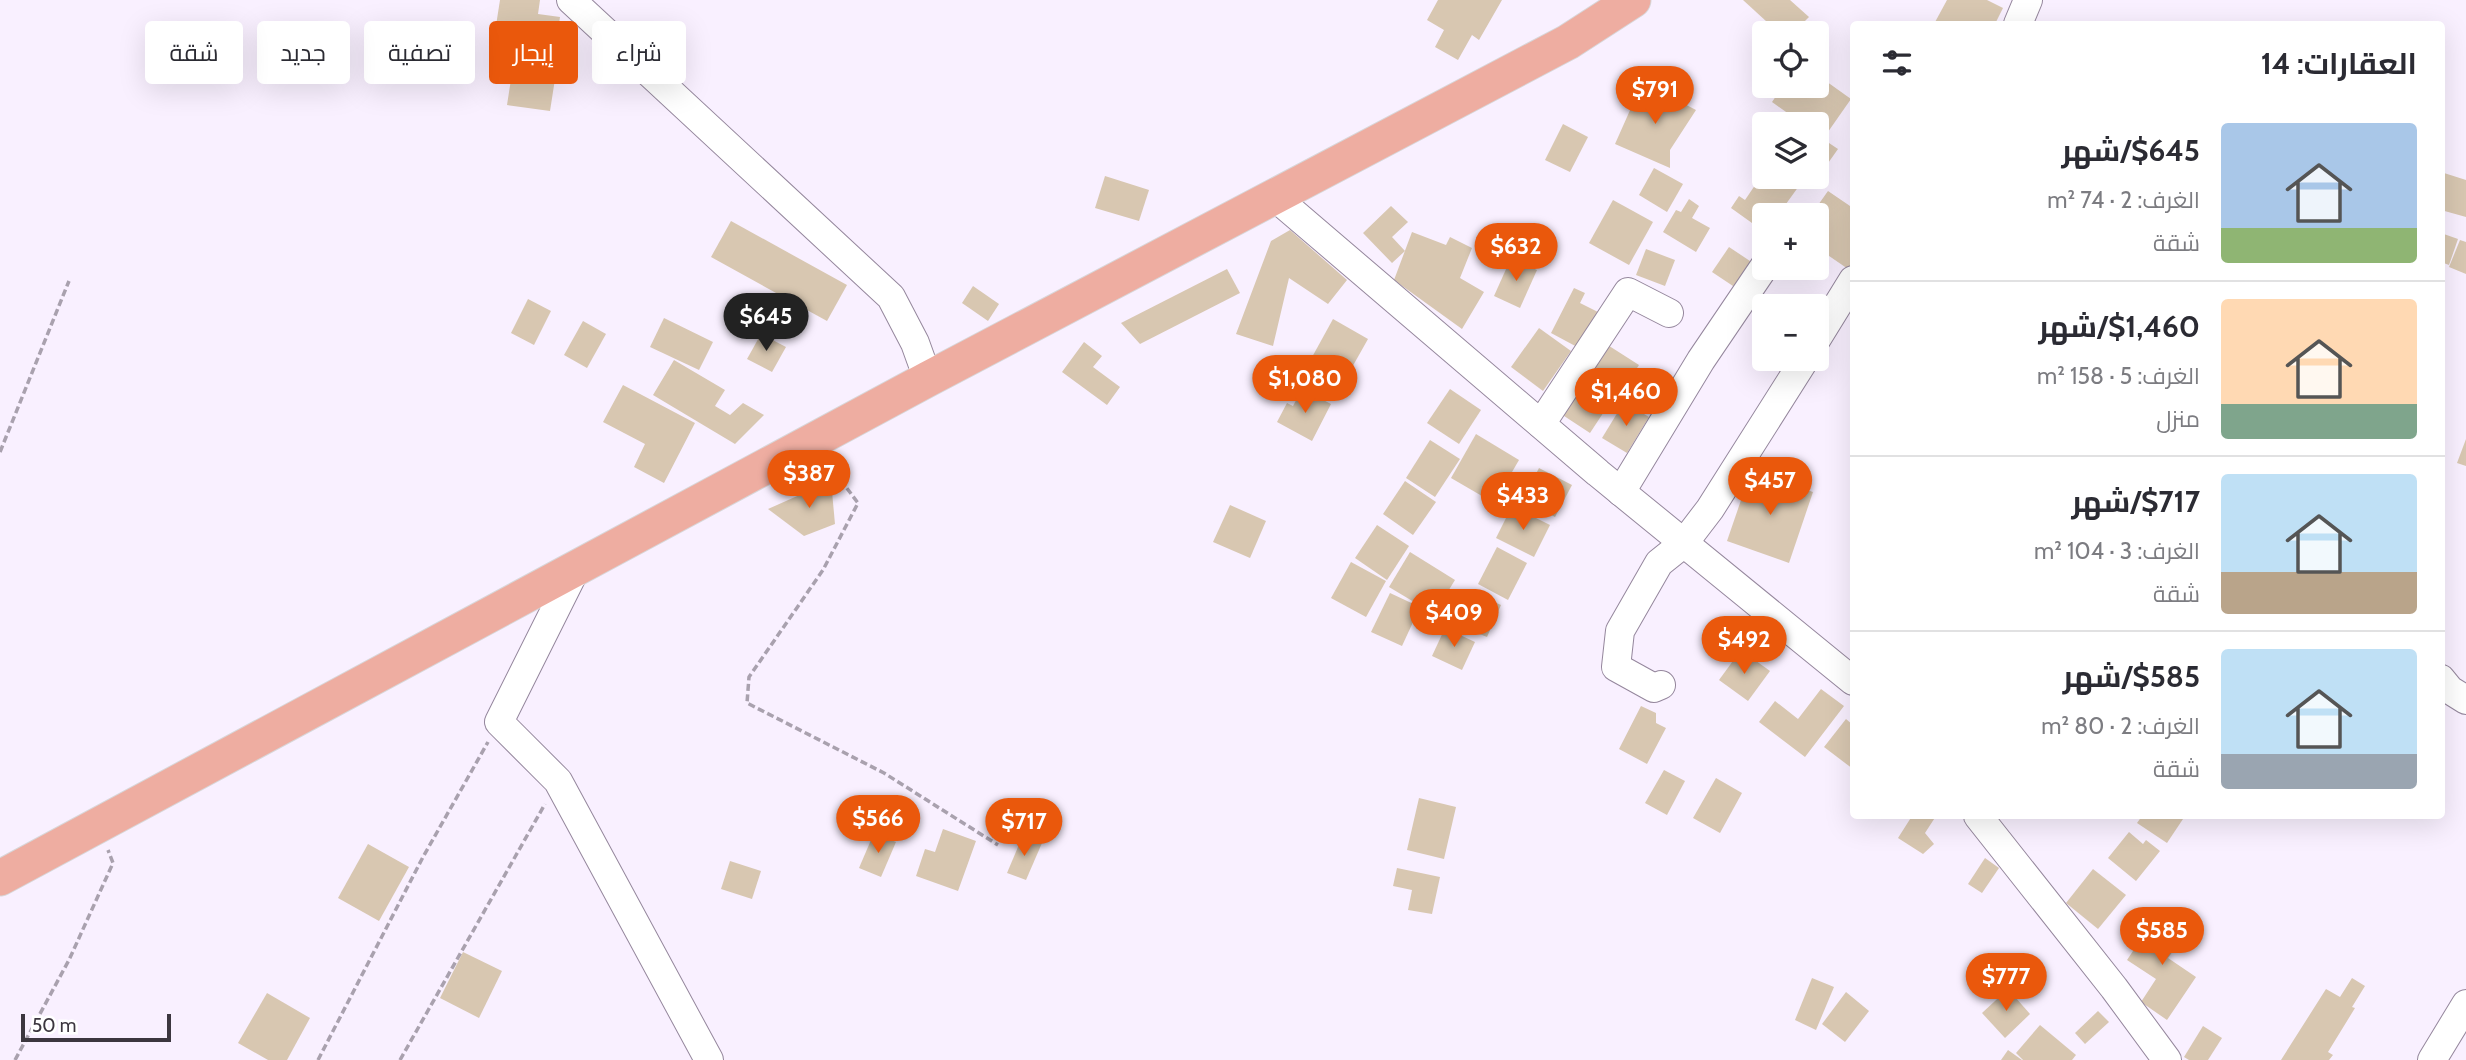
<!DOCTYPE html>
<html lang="ar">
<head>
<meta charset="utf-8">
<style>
  :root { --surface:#fff; --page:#f2f2f3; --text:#2b2b33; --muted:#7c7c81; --line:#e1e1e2; --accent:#ea580c }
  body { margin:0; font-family:Cabin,Cairo,sans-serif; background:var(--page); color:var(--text); direction:rtl; height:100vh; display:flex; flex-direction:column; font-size:26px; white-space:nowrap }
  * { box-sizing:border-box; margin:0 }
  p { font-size:23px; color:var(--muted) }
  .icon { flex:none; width:38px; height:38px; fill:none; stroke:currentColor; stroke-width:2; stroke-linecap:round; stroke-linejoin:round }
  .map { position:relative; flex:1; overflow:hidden; direction:ltr }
  .sheet { position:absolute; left:1850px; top:21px; width:595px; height:798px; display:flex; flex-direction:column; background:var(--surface); border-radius:7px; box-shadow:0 7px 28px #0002; direction:rtl }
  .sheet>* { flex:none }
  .banner { position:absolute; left:21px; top:21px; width:665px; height:63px; direction:rtl; display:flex; gap:14px }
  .buttons { position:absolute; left:1752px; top:21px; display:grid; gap:14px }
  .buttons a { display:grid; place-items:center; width:77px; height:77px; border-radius:7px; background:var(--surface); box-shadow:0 7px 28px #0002; font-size:35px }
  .scale { position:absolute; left:21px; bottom:18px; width:150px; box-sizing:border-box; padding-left:7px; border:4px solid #3c363f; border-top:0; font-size:19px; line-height:24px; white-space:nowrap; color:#3c363f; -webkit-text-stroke:5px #fff; paint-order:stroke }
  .price { position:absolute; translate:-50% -60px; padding:0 16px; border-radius:24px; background:var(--accent); color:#fff; font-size:23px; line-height:46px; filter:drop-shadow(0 2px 4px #0008) }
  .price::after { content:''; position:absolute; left:50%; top:42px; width:21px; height:16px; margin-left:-10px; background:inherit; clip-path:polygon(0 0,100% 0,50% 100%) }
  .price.on { background:#222; color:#fff }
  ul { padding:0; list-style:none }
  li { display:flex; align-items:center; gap:21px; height:175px; padding:0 28px }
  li+li { border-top:2px solid var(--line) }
  li span { display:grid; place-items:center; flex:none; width:196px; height:140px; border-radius:7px; color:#555 }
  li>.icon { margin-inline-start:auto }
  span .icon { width:84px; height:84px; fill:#fffc; stroke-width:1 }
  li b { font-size:30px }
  h2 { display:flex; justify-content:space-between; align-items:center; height:84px; padding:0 28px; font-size:30px }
  .chip { padding:0 24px; border-radius:7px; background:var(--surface); box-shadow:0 7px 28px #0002; font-size:24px; line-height:63px }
  .chip.on { background:var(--accent); color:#fff }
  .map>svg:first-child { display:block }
  .building { fill:#d8c7b1 }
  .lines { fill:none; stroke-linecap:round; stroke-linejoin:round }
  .minor-casing { stroke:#95879d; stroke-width:30 }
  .major-casing { stroke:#d8d7d9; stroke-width:37 }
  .path { stroke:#a9a1ae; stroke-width:3.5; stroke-dasharray:7 3.5; stroke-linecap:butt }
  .minor { stroke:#fff; stroke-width:28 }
  .major { stroke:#eeada1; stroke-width:35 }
</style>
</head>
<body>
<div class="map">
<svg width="2466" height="1060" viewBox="0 0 2466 1060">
  <rect width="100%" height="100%" fill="#f9f0ff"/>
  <g class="building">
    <polygon points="500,0 540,0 538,14 560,17 553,63 564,64 562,80 555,79 550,111 507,105 512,73 489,70"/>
    <polygon points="1438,0 1502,0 1479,40 1472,35 1458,60 1435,47 1444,30 1427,20"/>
    <polygon points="1743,0 1790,0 1809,17 1793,33 1779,33"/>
    <polygon points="1947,0 1987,0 2003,8 1995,24 1934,24"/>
    <polygon points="1816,74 1851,99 1823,139 1838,149 1826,166 1816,160 1816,124 1803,124 1772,102 1783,86 1816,86"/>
    <polygon points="1650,86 1696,110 1670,150 1670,168 1615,144 1631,108 1637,110"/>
    <polygon points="1563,124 1588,137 1570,172 1545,160"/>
    <polygon points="1654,168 1683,184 1667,212 1639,195"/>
    <polygon points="1764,172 1764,177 1785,177 1799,186 1778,215 1761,210 1752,223 1731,208 1739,196 1745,200"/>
    <polygon points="2444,173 2466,180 2466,217 2441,210 2441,182"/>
    <polygon points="1105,176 1149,190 1139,221 1095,208"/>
    <polygon points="1828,191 1850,206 1853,204 1853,238 1851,242 1853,244 1853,268 1851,271 1816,247 1823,235 1816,231 1816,215 1811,215"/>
    <polygon points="1689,199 1699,206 1692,218 1710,228 1696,252 1663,232 1676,210 1681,212"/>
    <polygon points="1613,200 1653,222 1629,265 1589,243"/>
    <polygon points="1391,206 1408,222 1392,237 1405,251 1392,263 1363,233"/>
    <polygon points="731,221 847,285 827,321 711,257"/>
    <polygon points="1290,230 1347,280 1328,304 1289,278 1273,346 1236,334 1271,241"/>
    <polygon points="1412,232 1446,245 1450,237 1472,248 1460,278 1484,292 1462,329 1394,280"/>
    <polygon points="2441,233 2458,239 2449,265 2441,262"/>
    <polygon points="2460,240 2466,242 2466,274 2449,267"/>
    <polygon points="1729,247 1759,267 1742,292 1712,272"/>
    <polygon points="1646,249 1675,260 1665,286 1636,275"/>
    <polygon points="1511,258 1537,270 1520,308 1494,296"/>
    <polygon points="1227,269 1240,293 1140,344 1121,323"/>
    <polygon points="973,286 999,304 988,321 962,303"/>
    <polygon points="1574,288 1585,293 1580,303 1598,312 1579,348 1551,333"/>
    <polygon points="528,299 551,311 534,345 511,333"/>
    <polygon points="664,318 713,342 699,370 650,347"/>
    <polygon points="1333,319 1368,339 1346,378 1311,359"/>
    <polygon points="583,321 606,334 587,368 564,355"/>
    <polygon points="1539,328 1571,351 1543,391 1511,367"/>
    <polygon points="761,334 786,347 772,372 747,359"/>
    <polygon points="1084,342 1102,356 1093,367 1120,387 1107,405 1062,372"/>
    <polygon points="1603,342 1639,365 1618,397 1615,395 1590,433 1558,412"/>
    <polygon points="674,360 725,390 715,406 730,415 743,403 764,415 735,444 653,395"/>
    <polygon points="623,385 695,423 664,483 634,467 645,444 603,422"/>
    <polygon points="1302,389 1331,404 1312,441 1277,422 1287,403 1293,406"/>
    <polygon points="1450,389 1481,410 1459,444 1427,423"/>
    <polygon points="1624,402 1649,417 1627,453 1602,438"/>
    <polygon points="1476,434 1519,460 1494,503 1451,478"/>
    <polygon points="2466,439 2466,466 2457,463"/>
    <polygon points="1430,440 1460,459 1435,497 1406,478"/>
    <polygon points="1539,468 1572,485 1555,517 1522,500"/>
    <polygon points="1751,471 1813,492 1789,563 1727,541"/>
    <polygon points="831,481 835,524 804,536 768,509"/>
    <polygon points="1405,481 1436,502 1413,535 1383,514"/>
    <polygon points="1230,505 1266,521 1250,558 1213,542"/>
    <polygon points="1512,506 1550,525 1534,557 1496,538"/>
    <polygon points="1377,525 1409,546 1387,580 1355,558"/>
    <polygon points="1497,547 1527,563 1508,600 1478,584"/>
    <polygon points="1410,552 1455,580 1434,614 1389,587"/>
    <polygon points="1351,562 1386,581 1366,617 1331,598"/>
    <polygon points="1390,593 1420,607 1402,646 1371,632"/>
    <polygon points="1476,594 1501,605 1487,637 1462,627"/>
    <polygon points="1445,628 1475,642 1462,670 1432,656"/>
    <polygon points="1741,650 1770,671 1748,701 1719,680"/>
    <polygon points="1821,689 1844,706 1805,757 1759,722 1775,701 1798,719"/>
    <polygon points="1641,706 1656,713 1656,723 1666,728 1647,764 1619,749"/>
    <polygon points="1846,719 1853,725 1853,769 1824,747"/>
    <polygon points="1664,770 1685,781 1667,815 1645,803"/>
    <polygon points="1716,778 1742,793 1720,833 1693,818"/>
    <polygon points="1419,798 1456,807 1444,859 1407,850"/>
    <polygon points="1912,816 1936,816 1925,833 1934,844 1923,854 1898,838"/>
    <polygon points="2142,816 2185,816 2167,843 2137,823"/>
    <polygon points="943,829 976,841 958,891 916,876 925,849 935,852"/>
    <polygon points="2129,832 2143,844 2146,840 2160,851 2136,881 2108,858"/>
    <polygon points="874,833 896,842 881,877 859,868"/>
    <polygon points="1023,835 1042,843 1026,880 1007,873"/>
    <polygon points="368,844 409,867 379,921 338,898"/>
    <polygon points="1985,858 1999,868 1982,893 1968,884"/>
    <polygon points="730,861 761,871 752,899 721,889"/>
    <polygon points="1397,868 1440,877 1432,914 1408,910 1412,890 1393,886"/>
    <polygon points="2093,869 2126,895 2098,929 2066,903"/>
    <polygon points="2157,915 2185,934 2168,958 2196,977 2167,1020 2141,1002 2156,979 2127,960"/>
    <polygon points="463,952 502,971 479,1018 440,998"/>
    <polygon points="1812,978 1834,987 1816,1030 1795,1020"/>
    <polygon points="2352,978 2365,986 2352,1007 2355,1008 2328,1052 2333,1055 2329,1060 2281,1060 2326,989 2340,997"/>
    <polygon points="2008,989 2030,1014 2005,1038 1982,1013"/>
    <polygon points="1846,992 1869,1011 1845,1042 1822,1024"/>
    <polygon points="267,993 310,1018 287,1060 268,1060 238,1043"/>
    <polygon points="2098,1011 2109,1022 2085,1044 2075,1033"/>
    <polygon points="2040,1025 2076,1055 2072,1060 2023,1060 2016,1053"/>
    <polygon points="2203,1026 2222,1038 2208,1060 2189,1060 2184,1057"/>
    <polygon points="2008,1050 2022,1060 2001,1060"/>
  </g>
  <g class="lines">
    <defs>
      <g id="minor">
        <polyline points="571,0 891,297 915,343 928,379"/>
        <polyline points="2018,24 2028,0"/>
        <polyline points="1275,197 1598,473 1853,681"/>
        <polyline points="1816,340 1853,280"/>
        <polyline points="1541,424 1628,292 1669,313"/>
        <polyline points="1621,492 1701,360 1764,267"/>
        <polyline points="576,568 499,722 558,781 709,1060"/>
        <polyline points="2441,679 2450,690 2466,700"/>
        <polyline points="1661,685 1654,688 1616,667 1620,631 1659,563 1684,543 1710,509 1805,359"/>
        <polyline points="1978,816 2114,988 2167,1060"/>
        <polyline points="2432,1060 2466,1004"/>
      </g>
      <polyline id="major" points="0,878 928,379 1568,42 1633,0"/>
    </defs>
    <use href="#minor" class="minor-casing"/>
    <use href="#major" class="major-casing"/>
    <g class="path">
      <polyline points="0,452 69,281"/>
      <polyline points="828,463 858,503 823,570 749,677 747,703 884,773 998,845"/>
      <polyline points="15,1060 69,960 113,863 108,850"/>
      <polyline points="318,1060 423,857 488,742"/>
      <polyline points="400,1060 545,804"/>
    </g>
    <use href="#minor" class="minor"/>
    <use href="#major" class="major"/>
  </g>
</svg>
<div class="buttons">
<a><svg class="icon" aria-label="locate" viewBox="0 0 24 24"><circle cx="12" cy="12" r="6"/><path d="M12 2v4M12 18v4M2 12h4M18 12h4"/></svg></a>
<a><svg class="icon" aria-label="layers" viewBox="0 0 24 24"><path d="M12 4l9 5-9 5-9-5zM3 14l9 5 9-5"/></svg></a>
<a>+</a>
<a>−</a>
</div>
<div class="scale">50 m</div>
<b class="price" style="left:1655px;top:126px">$791</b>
<b class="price" style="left:1516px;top:283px">$632</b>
<b class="price on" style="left:766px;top:353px">$645</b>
<b class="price" style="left:1305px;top:415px">$1,080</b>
<b class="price" style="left:1626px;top:428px">$1,460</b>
<b class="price" style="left:809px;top:510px">$387</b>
<b class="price" style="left:1770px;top:517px">$457</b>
<b class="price" style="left:1523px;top:532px">$433</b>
<b class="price" style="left:1454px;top:649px">$409</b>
<b class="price" style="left:1744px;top:676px">$492</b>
<b class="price" style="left:878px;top:855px">$566</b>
<b class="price" style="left:1024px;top:858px">$717</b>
<b class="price" style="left:2162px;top:967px">$585</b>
<b class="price" style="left:2006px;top:1013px">$777</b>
<div class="banner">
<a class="chip">شراء</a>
<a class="chip on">إيجار</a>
<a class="chip">تصفية</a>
<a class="chip">جديد</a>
<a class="chip">شقة</a>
</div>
<section class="sheet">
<h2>العقارات: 14<svg class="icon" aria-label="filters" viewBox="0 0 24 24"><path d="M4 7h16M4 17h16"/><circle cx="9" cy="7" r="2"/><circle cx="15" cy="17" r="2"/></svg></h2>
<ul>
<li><span style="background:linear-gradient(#a9c7e8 75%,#8fb573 0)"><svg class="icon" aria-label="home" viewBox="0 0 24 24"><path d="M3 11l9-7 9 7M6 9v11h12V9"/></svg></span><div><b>$645/شهر</b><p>الغرف: 2 · 74 m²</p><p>شقة</p></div></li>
<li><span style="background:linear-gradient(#ffd9b3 75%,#7fa58c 0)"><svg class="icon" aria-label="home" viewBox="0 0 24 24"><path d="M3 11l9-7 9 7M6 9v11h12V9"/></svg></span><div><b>$1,460/شهر</b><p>الغرف: 5 · 158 m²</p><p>منزل</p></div></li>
<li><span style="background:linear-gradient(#bfe0f5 70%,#b9a48a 0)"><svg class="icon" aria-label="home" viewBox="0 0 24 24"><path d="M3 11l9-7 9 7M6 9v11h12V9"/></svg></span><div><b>$717/شهر</b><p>الغرف: 3 · 104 m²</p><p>شقة</p></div></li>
<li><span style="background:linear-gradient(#bfe0f5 75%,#9aa5b1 0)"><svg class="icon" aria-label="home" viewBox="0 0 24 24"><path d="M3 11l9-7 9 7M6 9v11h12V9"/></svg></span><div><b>$585/شهر</b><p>الغرف: 2 · 80 m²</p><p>شقة</p></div></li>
</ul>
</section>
</div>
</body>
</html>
